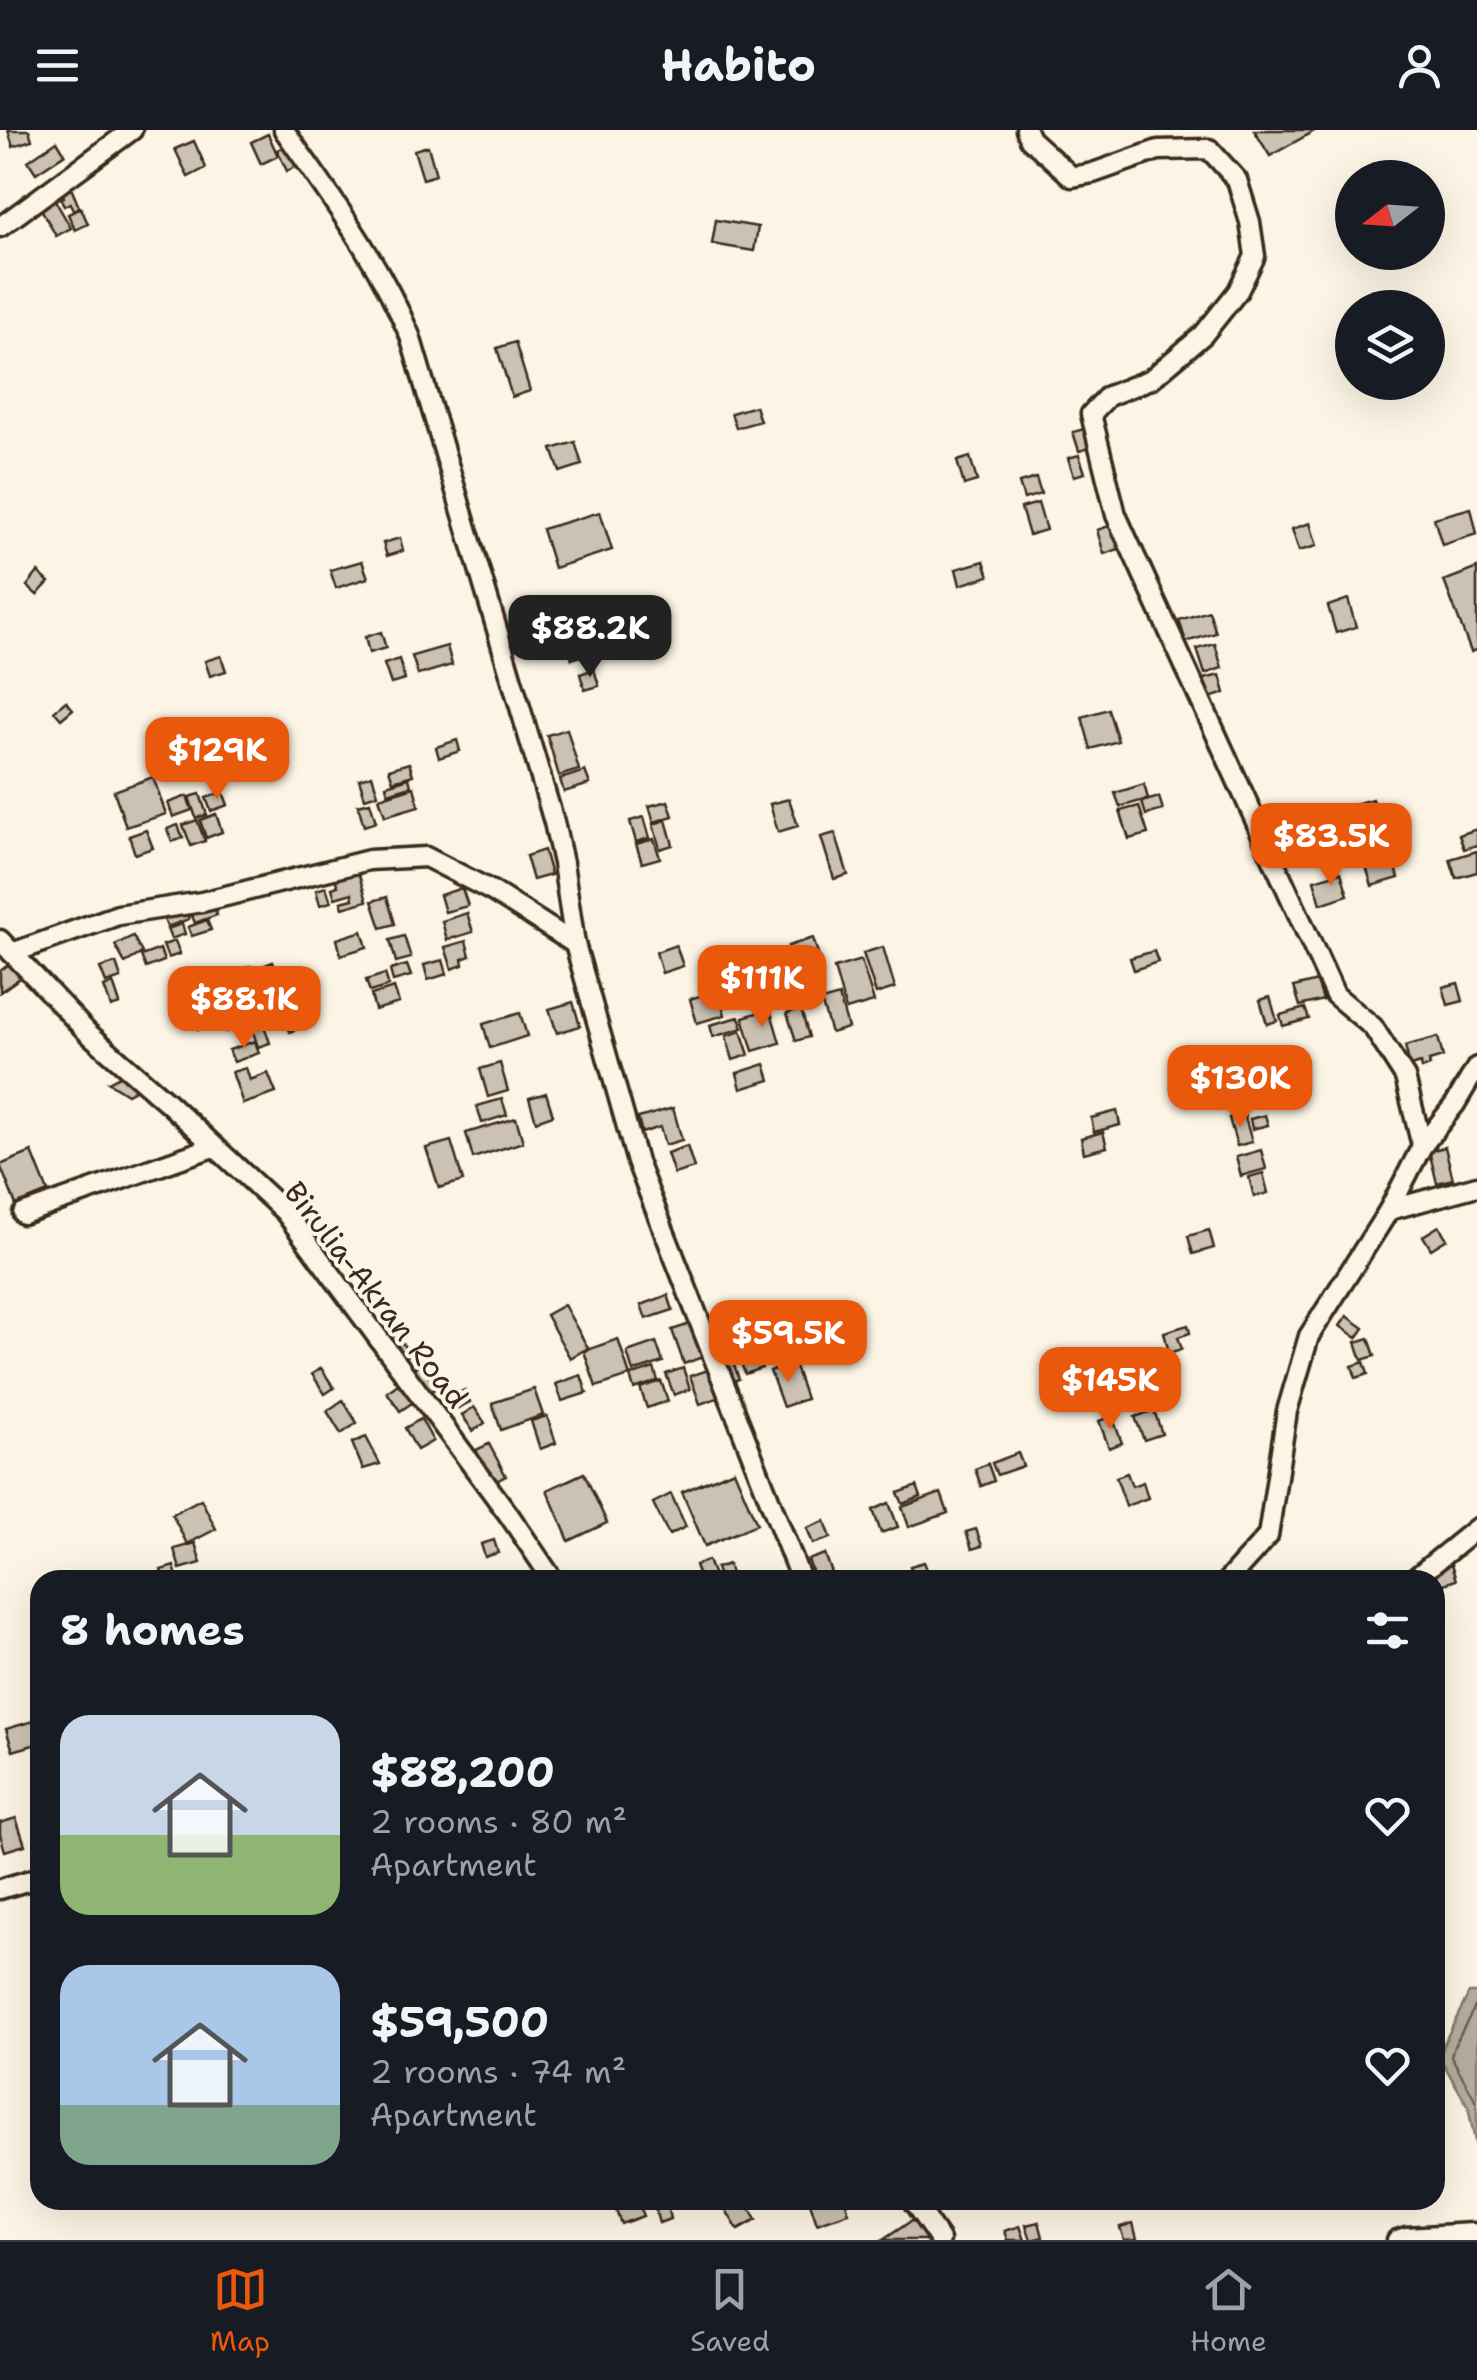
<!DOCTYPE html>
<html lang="en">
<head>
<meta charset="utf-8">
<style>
  :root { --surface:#171b24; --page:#242831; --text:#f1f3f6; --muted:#9ea1a6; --line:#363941; --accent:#ea580c }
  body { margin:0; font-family:"Shantell Sans",sans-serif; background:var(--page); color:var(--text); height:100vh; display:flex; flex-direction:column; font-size:38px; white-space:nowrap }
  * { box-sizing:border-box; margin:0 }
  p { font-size:32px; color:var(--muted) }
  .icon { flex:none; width:55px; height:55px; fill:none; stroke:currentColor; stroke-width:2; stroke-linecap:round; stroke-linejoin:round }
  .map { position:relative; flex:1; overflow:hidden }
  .side { position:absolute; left:30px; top:1440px; width:1415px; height:640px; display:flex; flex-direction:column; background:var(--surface); border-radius:30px; box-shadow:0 10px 40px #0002 }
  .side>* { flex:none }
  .needle { width:65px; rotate:253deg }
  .buttons { position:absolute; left:1335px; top:30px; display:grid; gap:20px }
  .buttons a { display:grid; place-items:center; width:110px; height:110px; border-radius:50%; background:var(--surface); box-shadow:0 10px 40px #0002; font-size:50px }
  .price { position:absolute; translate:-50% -85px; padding:0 22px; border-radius:20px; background:var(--accent); color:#fff; font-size:32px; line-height:65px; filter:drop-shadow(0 2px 5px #0008) }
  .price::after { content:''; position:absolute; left:50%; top:60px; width:30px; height:22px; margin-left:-15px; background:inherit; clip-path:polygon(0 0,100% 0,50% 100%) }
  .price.active { background:#222; color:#fff }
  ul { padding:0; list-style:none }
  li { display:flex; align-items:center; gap:30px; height:250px; padding:0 30px }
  li span { display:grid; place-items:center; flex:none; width:280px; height:200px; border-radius:30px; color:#555 }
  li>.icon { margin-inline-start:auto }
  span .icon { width:120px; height:120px; fill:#fffc; stroke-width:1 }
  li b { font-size:42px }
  h2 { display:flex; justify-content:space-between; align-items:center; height:120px; padding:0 30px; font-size:42px }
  header { display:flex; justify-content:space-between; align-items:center; height:130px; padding:0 30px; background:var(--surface); font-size:45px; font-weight:700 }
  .tabs { display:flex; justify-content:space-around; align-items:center; height:140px; border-top:2px solid var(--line); background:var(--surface); font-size:28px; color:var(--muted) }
  .tabs a { display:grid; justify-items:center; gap:5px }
  .tabs .active { color:var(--accent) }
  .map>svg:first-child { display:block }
  .water { fill:#b7ad9e; stroke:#85796b; stroke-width:2.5 }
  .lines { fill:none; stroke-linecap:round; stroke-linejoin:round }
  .shore { stroke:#6d5e51; stroke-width:2.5 }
  .building { fill:#ccc2b3; stroke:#3b2a1e; stroke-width:2.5 }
  .minor-casing { stroke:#3b2a1e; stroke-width:25 }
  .minor { stroke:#fcf5e5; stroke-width:18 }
  .labels { text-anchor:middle; stroke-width:8; stroke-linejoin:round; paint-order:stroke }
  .street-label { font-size:30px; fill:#3b2a1e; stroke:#fcf5e5 }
</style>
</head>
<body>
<header><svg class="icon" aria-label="menu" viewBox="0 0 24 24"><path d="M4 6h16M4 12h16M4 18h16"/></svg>Habito<svg class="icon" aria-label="person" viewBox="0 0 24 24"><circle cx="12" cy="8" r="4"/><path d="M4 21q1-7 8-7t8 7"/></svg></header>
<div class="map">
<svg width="1477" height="2110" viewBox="0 0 1477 2110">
  <rect width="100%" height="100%" fill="#fcf5e5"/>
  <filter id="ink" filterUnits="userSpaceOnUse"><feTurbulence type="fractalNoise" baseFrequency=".01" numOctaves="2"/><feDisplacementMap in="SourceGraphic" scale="20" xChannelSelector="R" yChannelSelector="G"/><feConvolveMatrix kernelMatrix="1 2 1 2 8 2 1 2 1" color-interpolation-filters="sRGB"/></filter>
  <g filter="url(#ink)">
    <polygon class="water" points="1469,1863 1477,1863 1477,2022 1468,1976 1440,1928 1444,1913"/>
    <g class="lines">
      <polyline class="shore" points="1477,1873 1454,1916 1451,1926 1477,1973"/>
    </g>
    <g class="building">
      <polygon points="8,0 29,0 32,10 13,16"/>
      <polygon points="1254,0 1316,0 1270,26"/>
      <polygon points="268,4 278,26 261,34 251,12"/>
      <polygon points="57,11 65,24 36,43 28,31"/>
      <polygon points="194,11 206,38 188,47 175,19"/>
      <polygon points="289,14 299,35 287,41 277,20"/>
      <polygon points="428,16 436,45 423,49 414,20"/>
      <polygon points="69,53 79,77 73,80 70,73 64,76 61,69 64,67 60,57"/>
      <polygon points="52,65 71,98 56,106 38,73"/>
      <polygon points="81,78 88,94 75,100 68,84"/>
      <polygon points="716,90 758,97 754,121 712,114"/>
      <polygon points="515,212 530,261 512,267 497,218"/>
      <polygon points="755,276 760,291 736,298 731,283"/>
      <polygon points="1084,299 1090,318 1079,321 1073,302"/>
      <polygon points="575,312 582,335 560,342 552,319"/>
      <polygon points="1079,325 1085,343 1074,346 1068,328"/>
      <polygon points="970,327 977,351 964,355 957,331"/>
      <polygon points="1036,348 1041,364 1024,369 1019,353"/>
      <polygon points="1038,373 1046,400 1029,405 1021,378"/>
      <polygon points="1471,378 1477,404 1442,415 1434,388"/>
      <polygon points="600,382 612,420 554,438 542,399"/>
      <polygon points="1118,393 1125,417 1104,424 1097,400"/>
      <polygon points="1310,393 1317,416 1299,421 1292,399"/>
      <polygon points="400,408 403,421 387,426 383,413"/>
      <polygon points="362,431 368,448 336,458 330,440"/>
      <polygon points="984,431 989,446 960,455 956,439"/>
      <polygon points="1477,438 1477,519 1471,522 1444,451"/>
      <polygon points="38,442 49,452 37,465 27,456"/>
      <polygon points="1348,469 1356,497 1336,503 1328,476"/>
      <polygon points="1209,481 1216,503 1186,512 1179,490"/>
      <polygon points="582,491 591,523 572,529 563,497"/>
      <polygon points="602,501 609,526 595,531 587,505"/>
      <polygon points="381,502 386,518 369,523 365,507"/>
      <polygon points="1215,514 1222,538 1205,544 1197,519"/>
      <polygon points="447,516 452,535 418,545 412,526"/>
      <polygon points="221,526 226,541 210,546 205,531"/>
      <polygon points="399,529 405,550 391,554 384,534"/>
      <polygon points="594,539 599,556 585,560 580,544"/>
      <polygon points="1220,545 1225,563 1210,568 1204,549"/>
      <polygon points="66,571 73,579 61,589 54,581"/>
      <polygon points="1108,579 1118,611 1091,619 1082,587"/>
      <polygon points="567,599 579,640 559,646 547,605"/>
      <polygon points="457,610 460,621 439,628 436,617"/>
      <polygon points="235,614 238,621 243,619 246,628 225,634 221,623 230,620 229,616"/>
      <polygon points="409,633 413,645 393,651 389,639"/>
      <polygon points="585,641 590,654 564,662 560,649"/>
      <polygon points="372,645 378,664 365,668 359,649"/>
      <polygon points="153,647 166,684 126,697 114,661"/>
      <polygon points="409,648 411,656 388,663 386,655"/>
      <polygon points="1144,654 1148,669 1120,677 1115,663"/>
      <polygon points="414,657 419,676 385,686 379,668"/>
      <polygon points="223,662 228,675 211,681 206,668"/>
      <polygon points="200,664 207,685 196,688 189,667"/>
      <polygon points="187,666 192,680 173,687 168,673"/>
      <polygon points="1159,667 1163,680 1146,685 1142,672"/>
      <polygon points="789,669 798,696 778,702 770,674"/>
      <polygon points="1372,669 1380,697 1353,705 1344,677"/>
      <polygon points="668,671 673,686 654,692 649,676"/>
      <polygon points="370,672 376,692 364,696 358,675"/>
      <polygon points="1139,676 1148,704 1129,709 1120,681"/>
      <polygon points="216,684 222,702 206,708 200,690"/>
      <polygon points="644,687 650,708 636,712 630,691"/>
      <polygon points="197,690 205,711 191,716 183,695"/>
      <polygon points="666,690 673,715 660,719 653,694"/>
      <polygon points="178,695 183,708 172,712 167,699"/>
      <polygon points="1477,699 1477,715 1464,719 1459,705"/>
      <polygon points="146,700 153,718 135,724 129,706"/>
      <polygon points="835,703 848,745 834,749 821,707"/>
      <polygon points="654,709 660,728 642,733 636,714"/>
      <polygon points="1388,712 1399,748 1372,756 1361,720"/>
      <polygon points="544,720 551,745 533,750 526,726"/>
      <polygon points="1477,721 1477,742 1456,748 1450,729"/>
      <polygon points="358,742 367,771 343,778 341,772 353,769 352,763 335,768 332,758 338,756 335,749"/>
      <polygon points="1341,742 1348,765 1321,774 1314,750"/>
      <polygon points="326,757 331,772 320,775 316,760"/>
      <polygon points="462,758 468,776 445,782 440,765"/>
      <polygon points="387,767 395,794 381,798 372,771"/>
      <polygon points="213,773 217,785 195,793 190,781"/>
      <polygon points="185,777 189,789 167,797 162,784"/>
      <polygon points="467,783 473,802 447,810 442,791"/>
      <polygon points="207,790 211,800 192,806 188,797"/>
      <polygon points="182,794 185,804 171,809 167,799"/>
      <polygon points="362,801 367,817 341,825 337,809"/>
      <polygon points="133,806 142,823 125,833 115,815"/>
      <polygon points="404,806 411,828 396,832 390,810"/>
      <polygon points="813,808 822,837 797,845 788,816"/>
      <polygon points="175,811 180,824 168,828 163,815"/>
      <polygon points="466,811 470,826 462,829 463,835 452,839 445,817"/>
      <polygon points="676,815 683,836 662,843 656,822"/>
      <polygon points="883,817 895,858 876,864 863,823"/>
      <polygon points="160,819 164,831 146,838 141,826"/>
      <polygon points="1154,821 1158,832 1134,840 1130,828"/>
      <polygon points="17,828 27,843 0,862 0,841"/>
      <polygon points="443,830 447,844 428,850 424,835"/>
      <polygon points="861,830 874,872 846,880 834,838"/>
      <polygon points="273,832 282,858 262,865 257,851 264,848 260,837"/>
      <polygon points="116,833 121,848 106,853 100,838"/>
      <polygon points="407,835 411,846 393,851 390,840"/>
      <polygon points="250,836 261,868 247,872 236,841"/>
      <polygon points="810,843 816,861 795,867 789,849"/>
      <polygon points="385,844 389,856 370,862 366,850"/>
      <polygon points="237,851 245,875 221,883 213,860"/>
      <polygon points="1317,851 1323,870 1300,876 1294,857"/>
      <polygon points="113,853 120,874 111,877 104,857"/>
      <polygon points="1458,853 1463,871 1448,875 1443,857"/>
      <polygon points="201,857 217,890 198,900 182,866"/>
      <polygon points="394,858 399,873 375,880 371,865"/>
      <polygon points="718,860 725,885 697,893 690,869"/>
      <polygon points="839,866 848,898 831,903 821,871"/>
      <polygon points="1270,867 1277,891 1267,894 1260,870"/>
      <polygon points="573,872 580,896 557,903 549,879"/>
      <polygon points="256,874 259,881 267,878 270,887 262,890 270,913 258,917 245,878"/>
      <polygon points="1305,878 1309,889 1283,896 1280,885"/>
      <polygon points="770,879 780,913 753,921 743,887"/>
      <polygon points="801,879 809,907 796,911 787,883"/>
      <polygon points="242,880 247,894 225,902 219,888"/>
      <polygon points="302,880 308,895 290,902 284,886"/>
      <polygon points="520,883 527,906 490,918 483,894"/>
      <polygon points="739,887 743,898 713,907 710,895"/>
      <polygon points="741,901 749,925 733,930 726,906"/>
      <polygon points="1438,907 1443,927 1429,931 1430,936 1422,939 1421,933 1410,936 1405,916"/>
      <polygon points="255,911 259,923 234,932 229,920"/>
      <polygon points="500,933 508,961 488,967 480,939"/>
      <polygon points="765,934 770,950 741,959 737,943"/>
      <polygon points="135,938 147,953 127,964 108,952"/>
      <polygon points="246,938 250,950 268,943 276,963 243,974 232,942"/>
      <polygon points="546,963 553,985 536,991 529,968"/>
      <polygon points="502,969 507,985 482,993 477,976"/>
      <polygon points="673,978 682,1010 665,1015 660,997 642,1003 638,988"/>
      <polygon points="1117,981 1120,995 1094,1002 1091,988"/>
      <polygon points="1244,984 1252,1012 1237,1016 1229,988"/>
      <polygon points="1265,985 1268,995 1252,999 1250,989"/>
      <polygon points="516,988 523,1012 473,1028 466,1003"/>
      <polygon points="1103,1002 1107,1017 1084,1023 1081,1008"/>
      <polygon points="451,1011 463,1051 439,1058 426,1018"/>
      <polygon points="687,1016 694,1038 674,1044 667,1023"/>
      <polygon points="1445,1017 1453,1049 1437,1053 1429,1021"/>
      <polygon points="1261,1020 1266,1039 1241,1046 1236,1027"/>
      <polygon points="32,1022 48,1062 16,1075 0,1035"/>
      <polygon points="1263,1043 1268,1063 1254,1067 1249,1047"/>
      <polygon points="1439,1096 1447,1109 1431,1119 1423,1106"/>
      <polygon points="1209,1100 1214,1118 1193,1124 1188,1106"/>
      <polygon points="668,1165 673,1180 646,1189 641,1175"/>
      <polygon points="564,1175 588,1218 570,1228 546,1185"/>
      <polygon points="1347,1186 1364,1198 1357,1208 1340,1196"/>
      <polygon points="693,1193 705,1226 684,1234 672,1200"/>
      <polygon points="1188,1195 1190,1203 1178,1207 1182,1219 1169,1223 1164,1202"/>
      <polygon points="397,1204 409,1224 395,1232 383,1212"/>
      <polygon points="1369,1208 1375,1226 1362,1230 1356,1212"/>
      <polygon points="618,1209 630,1246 596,1257 584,1221"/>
      <polygon points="656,1212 663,1232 633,1242 627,1222"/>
      <polygon points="753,1214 762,1238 745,1244 736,1219"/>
      <polygon points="732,1229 739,1249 728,1253 721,1233"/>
      <polygon points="1364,1232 1368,1244 1356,1248 1352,1236"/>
      <polygon points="423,1233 435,1259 415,1268 403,1242"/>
      <polygon points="794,1233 806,1269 783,1277 770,1241"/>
      <polygon points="321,1238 334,1258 325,1264 312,1244"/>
      <polygon points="654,1238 658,1251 634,1259 630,1246"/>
      <polygon points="683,1238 690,1259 674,1265 666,1244"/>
      <polygon points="714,1238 723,1266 700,1274 690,1246"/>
      <polygon points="581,1245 587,1263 562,1271 556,1254"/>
      <polygon points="402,1251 415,1271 400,1281 387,1262"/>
      <polygon points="661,1251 668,1271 647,1278 640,1258"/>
      <polygon points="534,1259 543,1285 501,1300 492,1273"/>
      <polygon points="465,1260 470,1272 458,1278 452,1266"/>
      <polygon points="343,1270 357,1293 341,1304 327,1281"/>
      <polygon points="474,1277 485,1293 473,1301 462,1285"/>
      <polygon points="1154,1280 1162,1304 1144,1310 1135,1287"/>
      <polygon points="547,1286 556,1313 540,1319 531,1291"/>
      <polygon points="1112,1286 1122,1313 1109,1318 1099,1291"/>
      <polygon points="421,1289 433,1311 417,1320 405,1298"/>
      <polygon points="366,1307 380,1334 363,1339 352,1313"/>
      <polygon points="489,1314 506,1346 492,1353 476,1320"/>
      <polygon points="1018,1323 1023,1336 997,1345 992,1333"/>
      <polygon points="988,1334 994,1351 981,1356 975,1339"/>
      <polygon points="734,1340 757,1394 705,1416 682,1362"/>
      <polygon points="584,1343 607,1393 569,1411 547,1360"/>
      <polygon points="1127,1343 1132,1356 1143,1352 1148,1368 1126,1376 1116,1347"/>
      <polygon points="917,1356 921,1367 903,1374 898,1363"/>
      <polygon points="941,1363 948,1383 909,1397 902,1377"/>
      <polygon points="671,1364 686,1397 669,1405 653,1373"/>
      <polygon points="201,1369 216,1399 187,1414 172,1384"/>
      <polygon points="889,1373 898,1397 881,1403 873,1380"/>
      <polygon points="825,1391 831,1408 813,1414 807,1398"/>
      <polygon points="976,1399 982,1416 972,1419 966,1402"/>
      <polygon points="494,1410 498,1423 485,1427 481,1414"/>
      <polygon points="195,1413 201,1433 180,1439 174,1419"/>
      <polygon points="825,1424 832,1443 815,1449 808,1430"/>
      <polygon points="708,1430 714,1446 700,1450 695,1435"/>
      <polygon points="924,1432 931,1450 915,1450 910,1436"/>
      <polygon points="728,1434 733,1450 720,1450 716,1438"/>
      <polygon points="1451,1435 1456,1450 1435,1457 1435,1450 1427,1450 1425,1444"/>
      <polygon points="174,1436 178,1450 164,1450 161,1440"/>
      <polygon points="40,1589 40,1613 13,1621 6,1599"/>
      <polygon points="16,1688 25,1715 5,1721 0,1704 0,1693"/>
      <polygon points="637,2070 643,2086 621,2094 615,2078"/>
      <polygon points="742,2070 745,2070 756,2090 738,2100 726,2080"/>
      <polygon points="809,2070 845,2070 849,2083 817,2094"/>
      <polygon points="667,2076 670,2089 659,2093 655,2079"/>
      <polygon points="923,2083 941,2110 883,2110"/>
      <polygon points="1039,2092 1043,2107 1031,2110 1026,2095"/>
      <polygon points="1133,2093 1137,2109 1124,2110 1120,2097"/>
      <polygon points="1020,2096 1025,2110 1008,2110 1005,2101"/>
    </g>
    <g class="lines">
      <defs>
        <g id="minor">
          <path d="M284,0C331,68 378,129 410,206L554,692L563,733L575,814L637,1032L801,1450"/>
          <polyline points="1026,0 1030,9 1072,47 1093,43 1158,20 1209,19 1237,50 1250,92 1255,126 1238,161 1203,205 1151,249 1108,266 1091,284 1116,385 1335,865 1373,897 1405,947 1422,1016 1389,1080 1309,1206 1287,1281 1268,1406 1228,1450"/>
          <polyline points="0,97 132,0"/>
          <polyline points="0,810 88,903 167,972 285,1082 509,1385 553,1450"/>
          <polyline points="12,823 118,785 202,772 369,730 426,727 492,761 575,814"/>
          <polyline points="1422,1016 1455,974 1477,937"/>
          <polyline points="1389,1080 1477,1056"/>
          <polyline points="23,1084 213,1017"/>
          <polyline points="1413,1450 1477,1398"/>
          <polyline points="0,1759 40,1747"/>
          <polyline points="912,2070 940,2110"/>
          <polyline points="1397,2110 1406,2107 1473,2103 1477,2107"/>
        </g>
      </defs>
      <use href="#minor" class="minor-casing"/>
      <use href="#minor" class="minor"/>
    </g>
  </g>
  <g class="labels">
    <g class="street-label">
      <text transform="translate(376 1165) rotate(52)" y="10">Birulia-Akran Road</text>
    </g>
  </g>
</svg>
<div class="buttons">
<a><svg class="needle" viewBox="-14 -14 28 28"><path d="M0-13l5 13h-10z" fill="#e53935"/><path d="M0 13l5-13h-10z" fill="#9ea1a6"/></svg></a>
<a><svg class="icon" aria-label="layers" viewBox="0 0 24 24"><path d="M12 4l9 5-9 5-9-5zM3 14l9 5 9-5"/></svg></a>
</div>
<b class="price active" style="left:590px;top:550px">$88.2K</b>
<b class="price" style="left:217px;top:672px">$129K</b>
<b class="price" style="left:1331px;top:758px">$83.5K</b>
<b class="price" style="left:762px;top:900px">$111K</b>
<b class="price" style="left:244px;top:921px">$88.1K</b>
<b class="price" style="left:1240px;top:1000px">$130K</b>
<b class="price" style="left:788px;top:1255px">$59.5K</b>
<b class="price" style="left:1110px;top:1302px">$145K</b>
<section class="side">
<h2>8 homes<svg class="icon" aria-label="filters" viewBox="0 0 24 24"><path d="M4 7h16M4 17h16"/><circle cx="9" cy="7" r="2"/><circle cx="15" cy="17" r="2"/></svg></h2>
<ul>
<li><span style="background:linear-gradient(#c9d6e8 60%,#8fb573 0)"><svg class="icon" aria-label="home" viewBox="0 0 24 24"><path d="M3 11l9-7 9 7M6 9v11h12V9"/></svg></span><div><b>$88,200</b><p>2 rooms · 80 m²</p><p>Apartment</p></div><svg class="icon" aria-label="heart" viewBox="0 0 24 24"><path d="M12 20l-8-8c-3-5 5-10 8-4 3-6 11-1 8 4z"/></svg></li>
<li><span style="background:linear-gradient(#a9c7e8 70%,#7fa58c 0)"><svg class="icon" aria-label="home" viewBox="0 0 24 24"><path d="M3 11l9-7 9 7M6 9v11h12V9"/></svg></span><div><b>$59,500</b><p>2 rooms · 74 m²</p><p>Apartment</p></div><svg class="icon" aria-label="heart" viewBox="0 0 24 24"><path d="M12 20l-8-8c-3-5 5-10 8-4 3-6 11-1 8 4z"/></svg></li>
</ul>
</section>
</div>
<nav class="tabs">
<a class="active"><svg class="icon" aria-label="map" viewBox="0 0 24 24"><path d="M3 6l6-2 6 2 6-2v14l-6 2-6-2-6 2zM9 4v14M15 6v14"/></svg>Map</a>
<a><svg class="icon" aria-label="saved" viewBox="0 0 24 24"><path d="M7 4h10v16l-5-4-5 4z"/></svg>Saved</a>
<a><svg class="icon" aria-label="home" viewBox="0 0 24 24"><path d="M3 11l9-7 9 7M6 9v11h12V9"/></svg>Home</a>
</nav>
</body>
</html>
